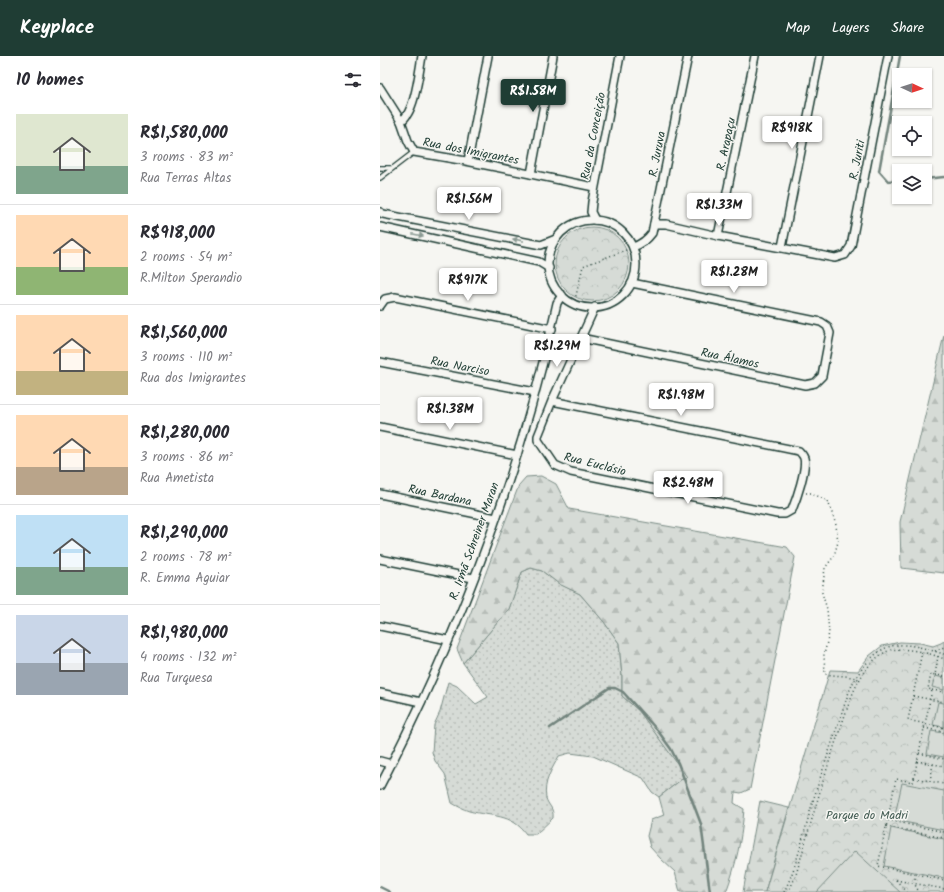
<!DOCTYPE html>
<html lang="en">
<head>
<meta charset="utf-8">
<style>
  :root { --surface:#fff; --page:#f7f7f7; --text:#2b2b33; --muted:#7c7c81; --line:#e1e1e2; --accent:#1f3d34 }
  body { margin:0; font-family:Kalam,sans-serif; background:var(--page); color:var(--text); height:100vh; display:flex; flex-direction:column; font-size:15px; white-space:nowrap }
  * { box-sizing:border-box; margin:0 }
  p { font-size:13px; color:var(--muted) }
  .icon { flex:none; width:22px; height:22px; fill:none; stroke:currentColor; stroke-width:2; stroke-linecap:round; stroke-linejoin:round }
  .map { position:relative; flex:1; overflow:hidden }
  .panel { display:flex; flex-direction:column; background:var(--surface); width:380px }
  .panel>* { flex:none }
  .needle { width:26px; rotate:93deg }
  .tools { position:absolute; left:512px; top:12px; display:grid; gap:8px }
  .tools a { display:grid; place-items:center; width:40px; height:40px; border-radius:0px; background:var(--surface); box-shadow:0 1px 3px #0004; font-size:20px }
  .price { position:absolute; translate:-50% -34px; padding:0 9px; border-radius:4px; background:#fff; color:#222; font-size:13px; line-height:26px; filter:drop-shadow(0 1px 2px #0008) }
  .price::after { content:''; position:absolute; left:50%; top:24px; width:12px; height:9px; margin-left:-6px; background:inherit; clip-path:polygon(0 0,100% 0,50% 100%) }
  .price.on { background:var(--accent); color:#fff }
  ul { padding:0; list-style:none }
  li { display:flex; align-items:center; gap:12px; height:100px; padding:0 16px }
  li+li { border-top:1px solid var(--line) }
  li span { display:grid; place-items:center; flex:none; width:112px; height:80px; border-radius:0px; color:#555 }
  li>.icon { margin-inline-start:auto }
  span .icon { width:48px; height:48px; fill:#fffc; stroke-width:1 }
  li b { font-size:17px }
  h2 { display:flex; justify-content:space-between; align-items:center; height:48px; padding:0 16px; font-size:17px }
  header { display:flex; align-items:center; gap:24px; box-sizing:border-box; height:56px; padding:0 20px; background:var(--accent); color:#fff }
  header strong { font-size:19px }
  nav { display:flex; gap:22px; margin-inline-start:auto; font-size:14px }
  main { display:flex; flex:1; min-height:0 }
  .map>svg:first-child { display:block }
  .grass { fill:url(#grass-dots); stroke:#7a8c85 }
  .forest { fill:url(#forest-firs); stroke:#7a8c85 }
  .park { fill:url(#park-crowns); stroke:#7a8c85 }
  .pitch { fill:#d6dbd6; stroke:#7a8c85 }
  .lines { fill:none; stroke-linecap:round; stroke-linejoin:round }
  .stream { stroke:#72847d; stroke-width:2.5 }
  .lane-casing { stroke:#1f3d34; stroke-width:6 }
  .street-casing { stroke:#1f3d34; stroke-width:10 }
  .path { stroke:#1f3d34; stroke-width:1.5; stroke-dasharray:1 3; stroke-linecap:butt }
  .lane { stroke:#f6f6f2; stroke-width:3.5 }
  .street { stroke:#f6f6f2; stroke-width:7 }
  .oneway { fill:#8a9a93 }
  .labels { text-anchor:middle; stroke-width:3; stroke-linejoin:round; paint-order:stroke }
  .street-label { font-size:12px; fill:#1f3d34; stroke:#f6f6f2 }
  .park-label { font-size:12px; fill:#445d54; stroke:#f6f6f2 }
</style>
</head>
<body>
<header>
<strong>Keyplace</strong>
<nav><a>Map</a><a>Layers</a><a>Share</a></nav>
</header>
<main>
<section class="panel">
<h2>10 homes<svg class="icon" aria-label="filters" viewBox="0 0 24 24"><path d="M4 7h16M4 17h16"/><circle cx="9" cy="7" r="2"/><circle cx="15" cy="17" r="2"/></svg></h2>
<ul>
<li><span style="background:linear-gradient(#dfe7d0 65%,#7fa58c 0)"><svg class="icon" aria-label="home" viewBox="0 0 24 24"><path d="M3 11l9-7 9 7M6 9v11h12V9"/></svg></span><div><b>R$1,580,000</b><p>3 rooms · 83 m²</p><p>Rua Terras Altas</p></div></li>
<li><span style="background:linear-gradient(#ffd9b3 65%,#8fb573 0)"><svg class="icon" aria-label="home" viewBox="0 0 24 24"><path d="M3 11l9-7 9 7M6 9v11h12V9"/></svg></span><div><b>R$918,000</b><p>2 rooms · 54 m²</p><p>R.Milton Sperandio</p></div></li>
<li><span style="background:linear-gradient(#ffd9b3 70%,#c2b280 0)"><svg class="icon" aria-label="home" viewBox="0 0 24 24"><path d="M3 11l9-7 9 7M6 9v11h12V9"/></svg></span><div><b>R$1,560,000</b><p>3 rooms · 110 m²</p><p>Rua dos Imigrantes</p></div></li>
<li><span style="background:linear-gradient(#ffd9b3 65%,#b9a48a 0)"><svg class="icon" aria-label="home" viewBox="0 0 24 24"><path d="M3 11l9-7 9 7M6 9v11h12V9"/></svg></span><div><b>R$1,280,000</b><p>3 rooms · 86 m²</p><p>Rua Ametista</p></div></li>
<li><span style="background:linear-gradient(#bfe0f5 65%,#7fa58c 0)"><svg class="icon" aria-label="home" viewBox="0 0 24 24"><path d="M3 11l9-7 9 7M6 9v11h12V9"/></svg></span><div><b>R$1,290,000</b><p>2 rooms · 78 m²</p><p>R. Emma Aguiar</p></div></li>
<li><span style="background:linear-gradient(#c9d6e8 60%,#9aa5b1 0)"><svg class="icon" aria-label="home" viewBox="0 0 24 24"><path d="M3 11l9-7 9 7M6 9v11h12V9"/></svg></span><div><b>R$1,980,000</b><p>4 rooms · 132 m²</p><p>Rua Turquesa</p></div></li>
</ul>
</section>
<div class="map">
<svg width="564" height="836" viewBox="0 0 564 836">
  <defs>
    <pattern id="grass-dots" width="8" height="8" patternUnits="userSpaceOnUse"><rect width="8" height="8" fill="#d6dbd6"/><path d="M2 2h.1M6 6h.1" fill="none" stroke="#b7bdb8" stroke-width="1.8" stroke-linecap="round"/></pattern>
    <pattern id="forest-firs" width="22" height="20" patternUnits="userSpaceOnUse"><rect width="22" height="20" fill="#d6dbd6"/><path d="M5 1l3.5 6h-7zM16 11l3.5 6h-7z" fill="#b7bdb8"/></pattern>
    <pattern id="park-crowns" width="20" height="18" patternUnits="userSpaceOnUse"><rect width="20" height="18" fill="#d6dbd6"/><path d="M2 6a3 3 0 1 1 6 0M12 15a3 3 0 1 1 6 0" fill="none" stroke="#b7bdb8"/></pattern>
  </defs>
  <rect width="100%" height="100%" fill="#f6f6f2"/>
  <filter id="ink" filterUnits="userSpaceOnUse"><feTurbulence type="fractalNoise" baseFrequency=".025" numOctaves="2"/><feDisplacementMap in="SourceGraphic" scale="8" xChannelSelector="R" yChannelSelector="G"/><feConvolveMatrix kernelMatrix="1 2 1 2 8 2 1 2 1" color-interpolation-filters="sRGB"/></filter>
  <g filter="url(#ink)">
    <path class="grass" d="M151,512L162,515L178,527L200,538L225,567L239,587L242,621V640L259,655L308,721L302,723L279,741L272,736L263,722L213,700L190,697L179,700C172,713 163,726 166,742C168,750 174,751 173,762L156,778H146C131,757 112,761 89,755C83,753 77,750 72,747L65,718L55,705L52,696L54,669L60,656L68,626L77,630L96,648L108,641L83,607L129,553L142,516Z"/>
    <g class="forest">
      <polygon points="564,279 564,517 521,512 520,466"/>
      <path d="M161,420L176,428L189,453L407,491L415,501L370,733L361,737L355,736L354,747L364,753C362,781 356,810 346,836H300L295,816L281,803L270,791L267,780L271,764L284,759L279,741L302,723L307,721L259,655L242,640V620L239,587L224,566L200,538L179,528L162,515L151,512L142,516L129,553L83,607L77,593L139,429L146,421Z"/>
      <polygon points="380,745 409,752 385,836 363,836"/>
    </g>
    <g class="park">
      <circle cx="212" cy="208" r="37"/>
      <polygon points="564,585 564,836 385,836 450,614 478,615 489,600 502,590 520,586 540,587 553,590 561,587"/>
    </g>
    <g class="pitch">
      <polygon points="555,620 564,622 564,634 552,631"/>
      <polygon points="558,646 564,647 564,671 553,669"/>
      <polygon points="551,675 564,677 564,701 547,698"/>
      <polygon points="522,727 564,735 564,774 514,764"/>
      <polygon points="511,772 564,783 564,822 504,810"/>
      <polygon points="475,795 520,836 437,836"/>
    </g>
    <g class="lines">
      <g class="stream">
        <polyline points="545,123 564,121"/>
        <polyline points="519,124 508,125 499,115 520,0"/>
        <polyline points="170,672 229,632 235,632 243,636 278,675 291,693 298,707 321,768 330,836"/>
        <polyline points="0,831 10,836"/>
      </g>
      <defs>
        <g id="lane">
          <polyline points="0,112 12,112"/>
          <polyline points="0,122 34,96"/>
        </g>
        <g id="street">
          <polyline points="0,32 21,65 28,85 34,96 86,105 214,131"/>
          <path d="M21,65C35,57 39,16 42,0"/>
          <polyline points="88,105 108,0"/>
          <polyline points="151,118 173,0"/>
          <polyline points="0,156 3,158 161,189 176,183"/>
          <polyline points="215,164 211,156 212,146 240,0"/>
          <circle cx="212" cy="208" r="44"/>
          <polyline points="274,168 286,168 338,180 455,202 465,199 471,190 508,0"/>
          <polyline points="0,171 159,206 169,212"/>
          <polyline points="338,180 375,0"/>
          <path d="M253,191C262,188 267,184 272,177L308,0"/>
          <polyline points="402,191 440,0"/>
          <polyline points="0,250 5,243 15,241 172,273"/>
          <polyline points="201,282 425,329 435,327 442,320 450,277 447,270 441,266 252,227"/>
          <polyline points="0,306 155,336"/>
          <path d="M172,345L419,395C421,397 423,399 424,402C427,413 416,444 412,454L405,458H397L191,416L175,409L158,384V380L172,345L215,251"/>
          <polyline points="0,371 137,399"/>
          <polyline points="0,438 116,462"/>
          <polyline points="0,503 93,522"/>
          <polyline points="0,570 68,584"/>
          <polyline points="0,637 41,646"/>
          <polyline points="0,705 11,708"/>
          <path d="M0,730C79,578 141,414 177,247L182,239"/>
        </g>
      </defs>
      <use href="#lane" class="lane-casing"/>
      <use href="#street" class="street-casing"/>
      <g class="path">
        <polyline points="194,248 203,210 246,194"/>
        <path d="M426,437H431L448,445L456,469L458,486L454,500L445,512L442,537L447,553L449,577L444,599L445,618C456,620 468,619 479,623"/>
        <polyline points="555,595 564,591"/>
        <polyline points="542,596 528,664 564,672"/>
        <polyline points="558,600 555,619 551,618 548,633 552,634 533,726 516,723 498,810 564,824"/>
        <polyline points="555,619 564,620"/>
        <polyline points="552,634 564,636"/>
        <polyline points="533,640 564,646"/>
        <polyline points="544,672 564,676"/>
        <polyline points="539,697 564,703"/>
        <polyline points="537,705 564,710"/>
        <polyline points="534,722 564,728"/>
        <polyline points="550,725 553,708"/>
        <polyline points="508,764 564,776"/>
        <polyline points="506,770 564,782"/>
        <polyline points="536,818 534,827 539,836"/>
        <polyline points="516,824 564,833"/>
        <polyline points="516,824 527,836"/>
        <path d="M404,836C417,810 423,780 431,752C439,724 449,696 458,668C464,652 468,634 477,620C484,609 495,596 508,591C526,585 546,593 564,598"/>
        <path d="M408,836L415,822C429,774 442,726 458,679C465,661 470,640 480,623C486,612 496,600 508,595C521,590 551,597 564,603"/>
      </g>
      <use href="#lane" class="lane"/>
      <use href="#street" class="street"/>
    </g>
    <defs><path id="oneway-solid" d="M-6-.8H1V-3.2L6.5 0L1 3.2V.8H-6Z"/></defs>
    <g class="oneway">
      <use href="#oneway-solid" transform="translate(38 179) rotate(12)"/>
      <use href="#oneway-solid" transform="translate(138 184) rotate(-169)"/>
    </g>
  </g>
  <g class="labels">
    <g class="street-label">
      <text transform="translate(213 80) rotate(-79)" y="4">Rua da Conceição</text>
      <text transform="translate(346 88) rotate(-78)" y="4">R. Arapaçu</text>
      <text transform="translate(91 95) rotate(11)" y="4">Rua dos Imigrantes</text>
      <text transform="translate(277 98) rotate(-79)" y="4">R. Juruva</text>
      <text transform="translate(477 104) rotate(-79)" y="4">R. Juriti</text>
      <text transform="translate(350 302) rotate(12)" y="4">Rua Álamos</text>
      <text transform="translate(80 310) rotate(11)" y="4">Rua Narciso</text>
      <text transform="translate(215 408) rotate(14)" y="4">Rua Euclásio</text>
      <text transform="translate(60 439) rotate(12)" y="4">Rua Bardana</text>
      <text transform="translate(94 485) rotate(-70)" y="4">R. Irmã Schreiner Maran</text>
    </g>
    <g class="park-label">
      <text x="487" y="763">Parque do Madri</text>
    </g>
  </g>
</svg>
<div class="tools">
<a><svg class="needle" viewBox="-14 -14 28 28"><path d="M0-13l5 13h-10z" fill="#e53935"/><path d="M0 13l5-13h-10z" fill="#7c7c81"/></svg></a>
<a><svg class="icon" aria-label="locate" viewBox="0 0 24 24"><circle cx="12" cy="12" r="6"/><path d="M12 2v4M12 18v4M2 12h4M18 12h4"/></svg></a>
<a><svg class="icon" aria-label="layers" viewBox="0 0 24 24"><path d="M12 4l9 5-9 5-9-5zM3 14l9 5 9-5"/></svg></a>
</div>
<b class="price on" style="left:153px;top:57px">R$1.58M</b>
<b class="price" style="left:412px;top:94px">R$918K</b>
<b class="price" style="left:89px;top:165px">R$1.56M</b>
<b class="price" style="left:339px;top:171px">R$1.33M</b>
<b class="price" style="left:354px;top:238px">R$1.28M</b>
<b class="price" style="left:88px;top:246px">R$917K</b>
<b class="price" style="left:177px;top:312px">R$1.29M</b>
<b class="price" style="left:301px;top:361px">R$1.98M</b>
<b class="price" style="left:70px;top:375px">R$1.38M</b>
<b class="price" style="left:308px;top:449px">R$2.48M</b>
</div>
</main>
</body>
</html>
